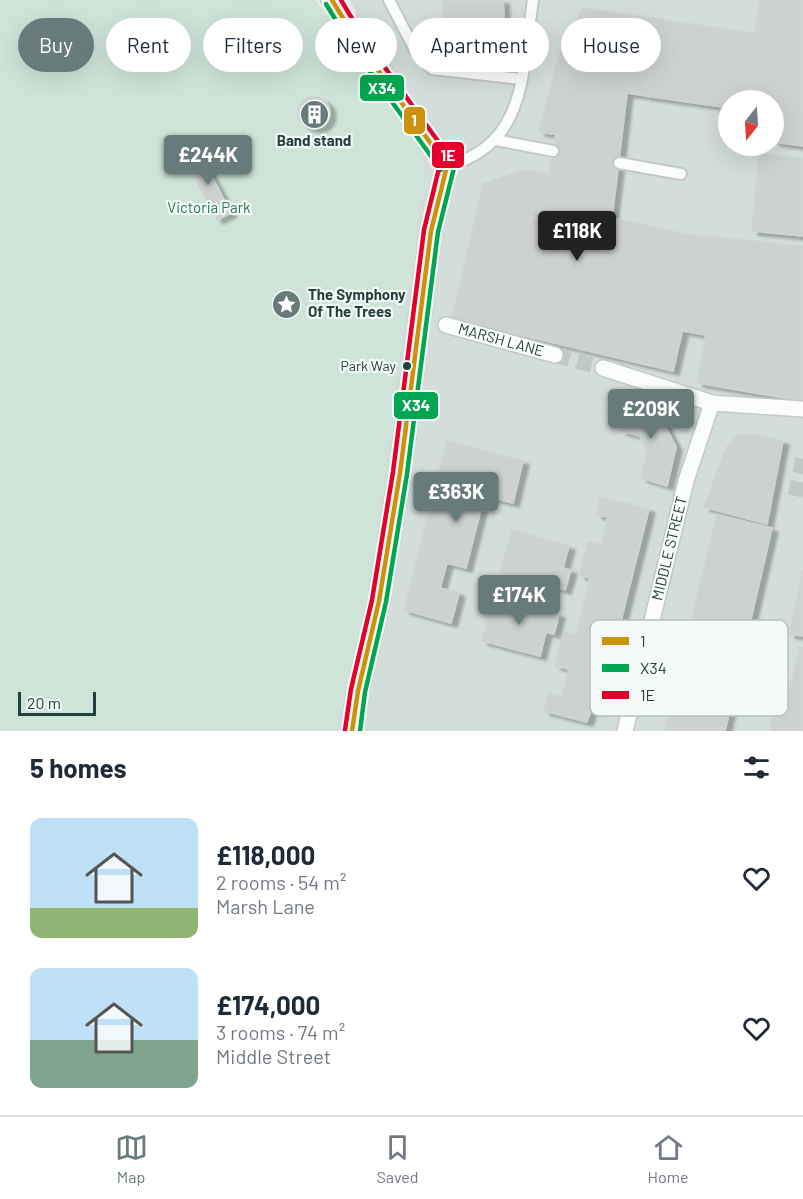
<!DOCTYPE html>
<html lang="en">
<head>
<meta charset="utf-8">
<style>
  :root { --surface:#fff; --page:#f2f2f3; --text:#1f2937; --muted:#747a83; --line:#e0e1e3; --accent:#677c7a }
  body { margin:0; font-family:Barlow,sans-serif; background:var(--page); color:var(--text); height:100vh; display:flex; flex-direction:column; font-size:22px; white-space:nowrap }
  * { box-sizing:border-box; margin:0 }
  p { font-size:20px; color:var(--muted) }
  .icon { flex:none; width:33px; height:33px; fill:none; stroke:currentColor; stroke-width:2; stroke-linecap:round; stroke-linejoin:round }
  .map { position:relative; height:731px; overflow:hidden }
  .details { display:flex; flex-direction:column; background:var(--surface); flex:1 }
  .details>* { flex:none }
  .top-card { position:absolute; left:18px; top:18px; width:768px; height:54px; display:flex; gap:12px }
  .needle { width:39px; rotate:197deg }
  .tools { position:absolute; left:718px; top:90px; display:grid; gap:12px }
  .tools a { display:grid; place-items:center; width:66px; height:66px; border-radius:50%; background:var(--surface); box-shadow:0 6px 24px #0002; font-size:30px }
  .scale { position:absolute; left:18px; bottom:15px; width:78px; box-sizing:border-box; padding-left:6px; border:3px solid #22403d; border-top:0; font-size:16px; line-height:21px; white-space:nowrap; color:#22403d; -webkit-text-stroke:4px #f4faf8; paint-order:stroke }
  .price { position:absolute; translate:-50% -51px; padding:0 14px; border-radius:6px; background:var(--accent); color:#fff; font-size:20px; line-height:39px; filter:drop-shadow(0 2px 3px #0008) }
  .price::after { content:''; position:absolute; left:50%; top:36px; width:18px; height:14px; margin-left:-9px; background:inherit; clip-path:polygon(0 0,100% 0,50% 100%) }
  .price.on { background:#222; color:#fff }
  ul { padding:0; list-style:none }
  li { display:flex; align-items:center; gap:18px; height:150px; padding:0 30px }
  li span { display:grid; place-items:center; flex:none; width:168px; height:120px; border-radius:12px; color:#555 }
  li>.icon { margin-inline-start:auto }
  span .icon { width:72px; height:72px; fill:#fffc; stroke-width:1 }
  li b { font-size:26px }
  h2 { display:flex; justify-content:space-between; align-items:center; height:72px; padding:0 30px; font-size:26px }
  .pill { padding:0 21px; border-radius:27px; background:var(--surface); box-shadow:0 6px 24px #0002; font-size:21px; line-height:54px }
  .pill.on { background:var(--accent); color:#fff }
  .menu { display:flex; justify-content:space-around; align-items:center; height:84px; border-top:2px solid var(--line); background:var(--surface); font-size:16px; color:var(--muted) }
  .menu a { display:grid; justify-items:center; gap:3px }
  .menu .on { color:var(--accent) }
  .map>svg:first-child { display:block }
  .built { fill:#d3ddda; fill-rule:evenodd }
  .green { fill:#cee4d9 }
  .building { fill:#cdd2d1; stroke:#ced4d3; stroke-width:1.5; filter:url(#shadow) }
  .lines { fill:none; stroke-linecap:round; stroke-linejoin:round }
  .pedestrian-tunnel { stroke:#bfc9c7; stroke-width:15; stroke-dasharray:15 8; stroke-linecap:butt }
  .service-casing { stroke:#c3c8c7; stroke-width:14 }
  .pedestrian-casing { stroke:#c3c8c7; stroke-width:18 }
  .minor-casing { stroke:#c3c8c7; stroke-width:24 }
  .service { stroke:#fbfcfc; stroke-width:10 }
  .pedestrian { stroke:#fbfcfc; stroke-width:15 }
  .minor { stroke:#fbfcfc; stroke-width:21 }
  .bus-1-casing { stroke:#f4faf8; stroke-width:9 }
  .bus-2-casing { stroke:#f4faf8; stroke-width:9 }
  .bus-3-casing { stroke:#f4faf8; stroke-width:9 }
  .bus-1 { stroke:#cc920c; stroke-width:4.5 }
  .bus-2 { stroke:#00a651; stroke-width:4.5 }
  .bus-3 { stroke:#e4002b; stroke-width:4.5 }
  .bus-dot { fill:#22403d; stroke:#f4faf8; stroke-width:2 }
  .labels { text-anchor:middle; stroke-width:4.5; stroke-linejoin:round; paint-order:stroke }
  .bus-label { font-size:14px; fill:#22403d; stroke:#f4faf8; text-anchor:end }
  .poi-label { font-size:15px; font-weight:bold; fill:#22403d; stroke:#f4faf8 }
  .park-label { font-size:15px; fill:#2a7955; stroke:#f4faf8 }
  .street-label { font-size:15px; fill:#22403d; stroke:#f4faf8 }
  .key { fill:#f4faf8; stroke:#b5c2c0; stroke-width:1.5 }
  .key-label { font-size:16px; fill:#22403d }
  .line-badge { stroke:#f4faf8; stroke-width:2 }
  .badge-label { font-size:16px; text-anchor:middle; font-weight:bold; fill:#fff }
</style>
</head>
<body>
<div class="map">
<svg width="803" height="731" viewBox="0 0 803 731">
  <defs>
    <filter id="shadow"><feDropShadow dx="6" dy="4" stdDeviation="1.5" flood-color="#0004"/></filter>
  </defs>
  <rect width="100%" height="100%" fill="#e6ebea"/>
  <path class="built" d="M350,0H803V731H320L356,11ZM729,100H774V146H729Z"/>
  <polygon class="green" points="0,0 315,0 391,100 420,147 423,185 366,611 335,731 0,731"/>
  <g class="building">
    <polygon points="444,0 503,0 505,31 443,30"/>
    <polygon points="760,0 803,0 803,40 755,34"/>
    <polygon points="583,8 657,19 646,96 627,93 621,143 539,132 558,59 567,35"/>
    <polygon points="657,19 803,40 803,146 774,142 774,100 729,100 729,108 646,96"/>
    <circle cx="314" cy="113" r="16"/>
    <polygon points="556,134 621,143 612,218 704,238 673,371 452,319 483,184 525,170 549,174"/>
    <polygon points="199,152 231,213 217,220 185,159"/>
    <polygon points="759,153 803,159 803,236 752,231"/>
    <polygon points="704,236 803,246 803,353 683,331"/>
    <polygon points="706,335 803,354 803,401 697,383"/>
    <polygon points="628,400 656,407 676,447 667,486 641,478 647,452 640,436 621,431"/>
    <polygon points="739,434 757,435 783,441 767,524 704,507 726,448"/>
    <polygon points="447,441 523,461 513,503 470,492 467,505 481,509 466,568 447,563 440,588 459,593 451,623 404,610"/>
    <polygon points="600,497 649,509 598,712 591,710 587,722 544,711 549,694 562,697 569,669 555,666 564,632 576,635 590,578 579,575 588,542 601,545 608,517 596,515"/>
    <polygon points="717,515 772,528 725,731 664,731"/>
    <polygon points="512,530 569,546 563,568 571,570 565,590 500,572"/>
    <polygon points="803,570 803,636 789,634"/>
    <polygon points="494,596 559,614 554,634 546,632 540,656 482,641"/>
    <polygon points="800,647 803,648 803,731 770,731 774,708 766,706 772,684 790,689"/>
  </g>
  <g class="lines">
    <g class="pedestrian-tunnel">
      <polyline points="555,355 603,368"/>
      <polyline points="795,496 803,459"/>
    </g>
    <defs>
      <g id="service">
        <polyline points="389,0 415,50 432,69 521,79"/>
        <polyline points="496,140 553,151"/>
        <polyline points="619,163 681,174"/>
        <path d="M447,166C528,145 522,70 533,0"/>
      </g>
      <g id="pedestrian">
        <path id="s1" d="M446,325L555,355"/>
        <polyline points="603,368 712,403 803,409"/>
        <path id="s2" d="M625,731L686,481L712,403"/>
      </g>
      <polyline id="minor" points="332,0 357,41 447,166 431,231 400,473 379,601 358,691 352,731"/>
    </defs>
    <use href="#service" class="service-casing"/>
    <use href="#pedestrian" class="pedestrian-casing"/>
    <use href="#minor" class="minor-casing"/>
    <use href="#service" class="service"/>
    <use href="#pedestrian" class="pedestrian"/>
    <use href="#minor" class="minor"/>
    <defs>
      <g id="bus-1">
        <polyline points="332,0 357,41 447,166"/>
        <polyline points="352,731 358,691 379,601 400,473 431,231 447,166"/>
      </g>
      <g id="bus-2">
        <polyline points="326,4 351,45 441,170"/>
        <polyline points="360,731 365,692 386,602 407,474 438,232 454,168"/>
      </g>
      <g id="bus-3">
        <polyline points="341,0 363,37 453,162"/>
        <polyline points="345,730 351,689 372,600 393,472 424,230 440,164"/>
      </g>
    </defs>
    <use href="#bus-1" class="bus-1-casing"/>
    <use href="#bus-2" class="bus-2-casing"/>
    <use href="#bus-3" class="bus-3-casing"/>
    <use href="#bus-1" class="bus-1"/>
    <use href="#bus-2" class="bus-2"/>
    <use href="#bus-3" class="bus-3"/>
  </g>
  <defs>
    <symbol id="building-disc" viewBox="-11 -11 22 22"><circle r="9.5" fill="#677c7a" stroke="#f4faf8"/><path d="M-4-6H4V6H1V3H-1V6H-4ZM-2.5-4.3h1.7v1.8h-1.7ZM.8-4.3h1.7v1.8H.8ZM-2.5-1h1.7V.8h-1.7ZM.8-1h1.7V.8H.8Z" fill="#fff"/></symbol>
    <symbol id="sight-disc" viewBox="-11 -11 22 22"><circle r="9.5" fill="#677c7a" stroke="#f4faf8"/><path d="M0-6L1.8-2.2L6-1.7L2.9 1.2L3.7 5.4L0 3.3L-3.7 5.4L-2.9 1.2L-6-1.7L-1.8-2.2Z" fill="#fff"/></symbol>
  </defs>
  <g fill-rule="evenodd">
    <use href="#building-disc" x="298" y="98" width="33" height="33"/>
    <use href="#sight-disc" x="270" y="288" width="33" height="33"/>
  </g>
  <circle class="bus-dot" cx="407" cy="366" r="5"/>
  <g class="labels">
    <g class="bus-label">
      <text x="396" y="371">Park Way</text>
    </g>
    <g class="poi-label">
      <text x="314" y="146">Band stand</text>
      <text x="308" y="300" text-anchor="start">The Symphony<tspan x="308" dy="17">Of The Trees</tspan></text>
    </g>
    <g class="park-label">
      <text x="209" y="213">Victoria Park</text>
    </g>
    <g class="street-label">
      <text dy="5" stroke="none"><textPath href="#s1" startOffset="57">MARSH LANE</textPath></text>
      <text dy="5" stroke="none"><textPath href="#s2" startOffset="188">MIDDLE STREET</textPath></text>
    </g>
  </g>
  <rect x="590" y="620" width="198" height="96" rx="9" class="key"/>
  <rect x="602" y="637" width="27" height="8" fill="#cc920c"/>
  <rect x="602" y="664" width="27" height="8" fill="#00a651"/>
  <rect x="602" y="691" width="27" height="8" fill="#e4002b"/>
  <g class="key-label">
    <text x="640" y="647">1</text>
    <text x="640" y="674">X34</text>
    <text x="640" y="701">1E</text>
  </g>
  <g class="line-badge">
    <rect x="359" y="74" width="46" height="28" rx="6" fill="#00a651"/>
    <rect x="403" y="106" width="23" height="29" rx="6" fill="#cc920c"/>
    <rect x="431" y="141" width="34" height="28" rx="6" fill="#e4002b"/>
    <rect x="393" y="391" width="46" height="29" rx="6" fill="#00a651"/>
  </g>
  <g class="badge-label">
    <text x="382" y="94">X34</text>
    <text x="414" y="126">1</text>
    <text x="448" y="161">1E</text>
    <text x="416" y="411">X34</text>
  </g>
</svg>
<div class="tools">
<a><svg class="needle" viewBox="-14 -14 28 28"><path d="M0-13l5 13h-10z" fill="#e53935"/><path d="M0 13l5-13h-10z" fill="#747a83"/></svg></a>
</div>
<div class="scale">20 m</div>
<b class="price" style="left:208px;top:186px">£244K</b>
<b class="price on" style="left:577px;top:262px">£118K</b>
<b class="price" style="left:651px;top:440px">£209K</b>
<b class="price" style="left:456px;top:523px">£363K</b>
<b class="price" style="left:519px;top:626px">£174K</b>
<div class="top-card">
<a class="pill on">Buy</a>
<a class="pill">Rent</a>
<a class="pill">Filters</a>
<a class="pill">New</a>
<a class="pill">Apartment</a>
<a class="pill">House</a>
</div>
</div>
<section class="details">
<h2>5 homes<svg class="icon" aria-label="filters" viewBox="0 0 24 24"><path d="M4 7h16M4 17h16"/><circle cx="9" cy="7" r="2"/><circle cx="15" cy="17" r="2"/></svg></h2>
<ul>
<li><span style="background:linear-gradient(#bfe0f5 75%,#8fb573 0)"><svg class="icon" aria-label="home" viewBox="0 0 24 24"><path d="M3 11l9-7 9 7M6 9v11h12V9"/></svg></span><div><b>£118,000</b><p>2 rooms · 54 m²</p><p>Marsh Lane</p></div><svg class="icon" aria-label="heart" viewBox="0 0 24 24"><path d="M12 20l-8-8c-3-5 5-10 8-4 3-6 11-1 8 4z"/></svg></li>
<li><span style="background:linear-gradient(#bfe0f5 60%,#7fa58c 0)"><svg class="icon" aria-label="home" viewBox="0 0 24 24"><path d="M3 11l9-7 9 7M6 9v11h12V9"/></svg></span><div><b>£174,000</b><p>3 rooms · 74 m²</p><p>Middle Street</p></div><svg class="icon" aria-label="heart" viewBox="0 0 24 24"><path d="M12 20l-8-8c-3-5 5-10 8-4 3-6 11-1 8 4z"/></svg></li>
</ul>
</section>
<nav class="menu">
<a class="on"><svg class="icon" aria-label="map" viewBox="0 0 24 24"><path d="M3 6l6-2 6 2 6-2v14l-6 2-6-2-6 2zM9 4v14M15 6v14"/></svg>Map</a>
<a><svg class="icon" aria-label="saved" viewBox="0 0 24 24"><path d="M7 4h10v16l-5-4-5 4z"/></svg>Saved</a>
<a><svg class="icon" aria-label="home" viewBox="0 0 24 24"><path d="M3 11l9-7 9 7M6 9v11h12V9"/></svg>Home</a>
</nav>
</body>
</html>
